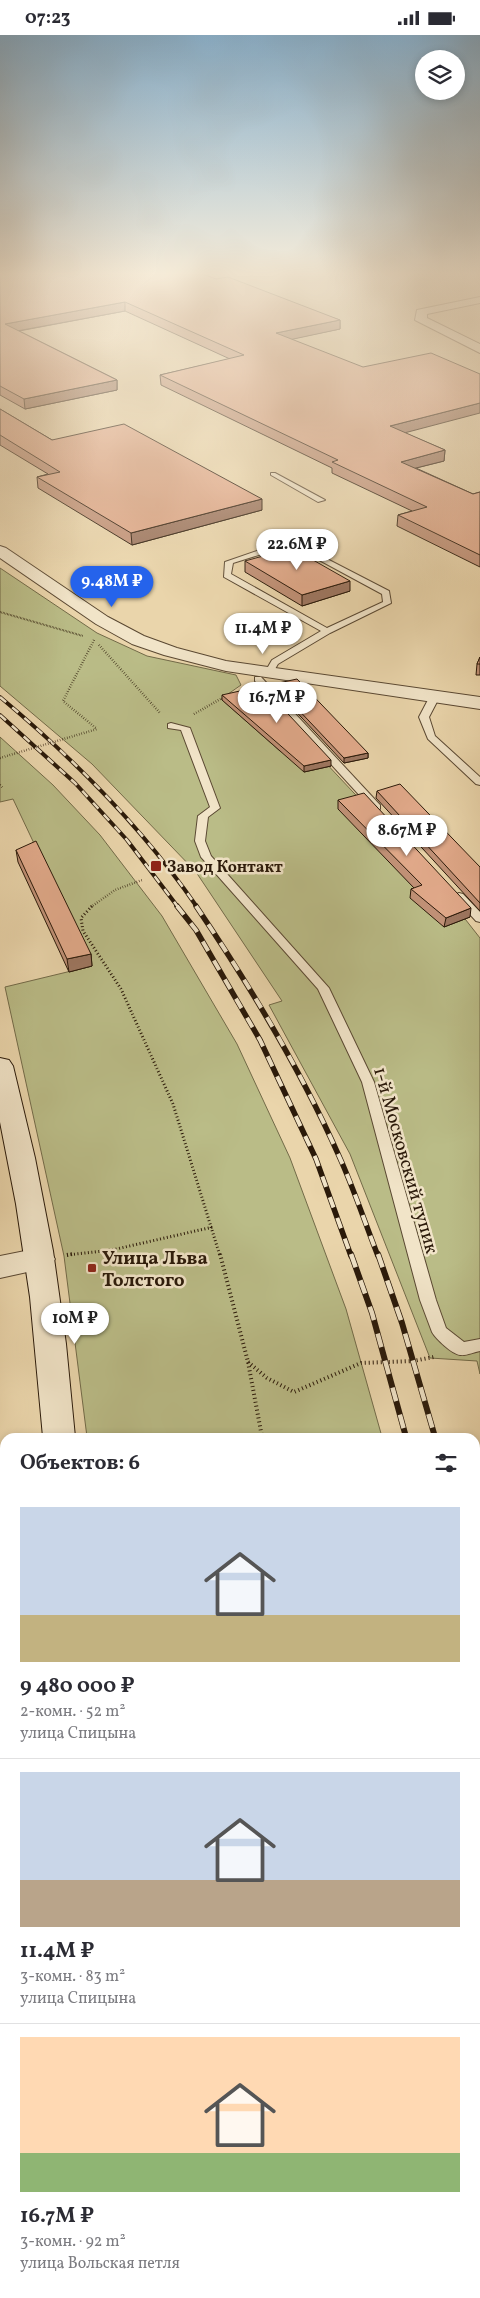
<!DOCTYPE html>
<html lang="ru">
<head>
<meta charset="utf-8">
<style>
  :root { --surface:#fff; --page:#f7f7f7; --text:#2b2b33; --muted:#7c7c81; --line:#e1e1e2; --accent:#2563eb }
  body { margin:0; font-family:Vollkorn,serif; background:var(--page); color:var(--text); height:100vh; display:flex; flex-direction:column; font-size:19px; white-space:nowrap }
  * { box-sizing:border-box; margin:0 }
  p { font-size:16px; color:var(--muted) }
  .icon { flex:none; width:28px; height:28px; fill:none; stroke:currentColor; stroke-width:2; stroke-linecap:round; stroke-linejoin:round }
  .map { position:relative; flex:1; overflow:hidden }
  .sheet { position:absolute; left:0px; top:1398px; width:480px; height:866px; display:flex; flex-direction:column; background:var(--surface); border-radius:15px 15px 0 0; box-shadow:0 2px 8px #0003 }
  .sheet>* { flex:none }
  .fabs { position:absolute; left:415px; top:15px; display:grid; gap:10px }
  .fabs a { display:grid; place-items:center; width:50px; height:50px; border-radius:50%; background:var(--surface); box-shadow:0 2px 8px #0003; font-size:25px }
  .price { position:absolute; translate:-50% -42px; padding:0 11px; border-radius:18px; background:#fff; color:#222; font-size:16px; line-height:32px; filter:drop-shadow(0 1px 2px #0008) }
  .price::after { content:''; position:absolute; left:50%; top:30px; width:15px; height:11px; margin-left:-8px; background:inherit; clip-path:polygon(0 0,100% 0,50% 100%) }
  .price.active { background:var(--accent); color:#fff }
  ul { padding:0; list-style:none }
  li { display:grid; align-content:center; gap:10px; height:265px; padding:0 20px }
  li+li { border-top:1px solid var(--line) }
  li span { display:grid; place-items:center; height:155px; border-radius:0px; color:#555 }
  li>.icon { margin-inline-start:auto }
  span .icon { width:90px; height:90px; fill:#fffc; stroke-width:1 }
  li b { font-size:21px }
  h2 { display:flex; justify-content:space-between; align-items:center; height:60px; padding:0 20px; font-size:21px }
  .status { display:flex; justify-content:space-between; align-items:center; height:35px; padding:0 25px; background:var(--surface); direction:ltr }
  .status svg { height:14px; fill:currentColor }
  .map>svg:first-child { display:block }
  .green { fill:#babc87; stroke:#726a48 }
  .lines { fill:none; stroke-linecap:round; stroke-linejoin:round }
  .lane-casing { stroke:#5a4832; stroke-width:2 }
  .street-casing { stroke:#5a4832; stroke-width:2 }
  .secondary-casing { stroke:#2a1909; stroke-width:2 }
  .path-far4 { stroke:#2a1909; stroke-width:2; stroke-dasharray:0.5 1; stroke-linecap:butt }
  .path-far3 { stroke:#2a1909; stroke-width:2.5; stroke-dasharray:0.5 2; stroke-linecap:butt }
  .path-far2 { stroke:#2a1909; stroke-width:3; stroke-dasharray:1 2.5; stroke-linecap:butt }
  .path-far1 { stroke:#2a1909; stroke-width:4; stroke-dasharray:1 3; stroke-linecap:butt }
  .path { stroke:#2a1909; stroke-width:5; stroke-dasharray:2 4; stroke-linecap:butt }
  .lane { fill:#f1e4c8; fill-rule:evenodd }
  .street { fill:#f1e4c8; fill-rule:evenodd }
  .secondary { fill:#f1e4c8; fill-rule:evenodd }
  .rail-far3-casing { stroke:#2a1909; stroke-width:4 }
  .rail-far2-casing { stroke:#2a1909; stroke-width:5.5 }
  .rail-far1-casing { stroke:#2a1909; stroke-width:6 }
  .rail-casing { stroke:#2a1909; stroke-width:8 }
  .rail-far3 { stroke:#f1e4c8; stroke-width:2.5; stroke-dasharray:8; stroke-linecap:butt }
  .rail-far2 { stroke:#f1e4c8; stroke-width:4; stroke-dasharray:11; stroke-linecap:butt }
  .rail-far1 { stroke:#f1e4c8; stroke-width:4.5; stroke-dasharray:14; stroke-linecap:butt }
  .rail { stroke:#f1e4c8; stroke-width:5.5; stroke-dasharray:18; stroke-linecap:butt }
  .path-bridge { stroke:#2a1909; stroke-width:2.5; stroke-dasharray:0.5 2; stroke-linecap:butt }
  .wall { fill:#c29278; stroke:#2a1909 }
  .shaded-wall { fill:#9e7761; stroke:#2a1909 }
  .building { fill:#e2aa8b; stroke:#2a1909 }
  .poi-dot { fill:#8f2418; stroke:#f1e4c8; stroke-width:2 }
  .labels { text-anchor:middle; stroke-width:5; stroke-linejoin:round; paint-order:stroke }
  .far-poi-label { font-size:16px; font-weight:bold; fill:#2a1909; stroke:#f1e4c8; text-anchor:start }
  .street-label { font-size:19px; fill:#2a1909; stroke:#f1e4c8 }
  .poi-label { font-size:19px; font-weight:bold; fill:#2a1909; stroke:#f1e4c8; text-anchor:start }
</style>
</head>
<body>
<div class="status"><b>07:23</b><svg viewBox="0 0 49 12"><path d="M0 12V9h3v3zM5 12V6h3v6zM10 12V3h3v9zM15 12V0h3v12zM26 1h20v11H26zM47 4h2v5h-2z"/></svg></div>
<div class="map">
<svg width="480" height="2263" viewBox="0 0 480 2263">
  <rect width="100%" height="100%" fill="#ead5ab"/>
  <filter id="stains"><feTurbulence type="fractalNoise" baseFrequency=".004" numOctaves="4"/><feColorMatrix values="0 0 0 0 .2 0 0 0 0 .09 0 0 0 0 .02 0 0 0 .5 -.17"/></filter>
  <radialGradient id="worn" r=".72"><stop offset=".6" stop-color="#630" stop-opacity="0"/><stop offset="1" stop-color="#630" stop-opacity=".3"/></radialGradient>
  <g class="green">
    <polygon points="0,533 97,598 147,621 236,640 241,650 221,664 281,717 308,709 429,838 480,903 480,1339 477,1326 430,1323 350,1119 269,970 282,966 196,837 92,729 0,651"/>
    <polygon points="0,702 53,750 100,800 162,881 237,1009 290,1123 346,1274 382,1402 87,1402 64,1221 5,952 92,931 13,764 0,767"/>
    <rect x="330" y="2259" width="136" height="4"/>
  </g>
  <g class="lines">
    <defs>
      <g id="lane">
        <polygon points="271,438 275,438 325,465 318,467 271,440"/>
        <path d="M298,509L389,556L391,568L330,598L278,629L272,639L269,640L265,637L272,625L321,596L224,542L225,527L274,510ZM297,513L382,559L383,567L327,593L231,539L233,528L278,514Z"/>
        <polygon points="255,642 261,642 380,770 380,774 372,774 255,646"/>
        <polygon points="435,658 440,661 429,682 435,701 480,742 480,750 476,749 428,704 419,682 430,661"/>
        <path d="M171,688L190,693L220,773L208,782L205,806L211,821L329,953L374,1047L436,1265L446,1293L464,1307L480,1304V1316C474,1317 466,1321 460,1320C452,1319 436,1304 432,1297L420,1265L362,1047L318,954L201,822L195,806L198,781L210,772L181,695L168,693V689Z"/>
        <polygon points="459,858 463,859 480,877 480,887 476,886 455,863 453,861"/>
        <polygon points="5,1904 5,1926 0,1927 0,1905"/>
      </g>
      <g id="street">
        <polygon points="480,262 480,268 427,279 427,283 480,309 480,318 415,285 417,275"/>
        <polygon points="0,511 6,513 108,582 144,601 177,613 226,626 480,662 480,674 226,636 164,620 132,609 96,589 0,523"/>
        <polygon points="40,1213 50,1216 55,1224 50,1232 0,1243 0,1221"/>
      </g>
      <g id="secondary">
        <polygon points="0,1023 9,1025 13,1031 35,1123 53,1216 66,1309 75,1402 43,1402 30,1262 16,1169 0,1087"/>
        <polygon points="5,1991 5,2087 0,2089 0,1993"/>
      </g>
    </defs>
    <use href="#lane" class="lane-casing"/>
    <use href="#street" class="street-casing"/>
    <use href="#secondary" class="secondary-casing"/>
    <polyline class="path-far4" points="0,577 83,601"/>
    <g class="path-far3">
      <polyline points="94,605 63,666 97,694"/>
      <polyline points="99,610 160,678"/>
      <polyline points="194,679 224,662"/>
      <polyline points="0,750 3,753"/>
      <polyline points="91,872 115,855 142,845"/>
    </g>
    <g class="path-far2">
      <polyline points="92,871 81,883 83,896 121,954 173,1069 220,1221"/>
      <polyline points="67,1220 112,1215 213,1192"/>
    </g>
    <g class="path-far1">
      <polyline points="220,1219 248,1327 262,1402"/>
      <polyline points="67,1220 72,1219"/>
      <polyline points="248,1327 267,1343 294,1357 361,1328 413,1326 434,1322"/>
    </g>
    <polyline class="path" points="349,2259 349,2263"/>
    <use href="#lane" class="lane"/>
    <use href="#street" class="street"/>
    <use href="#secondary" class="secondary"/>
    <defs>
      <g id="rail-far3">
        <path d="M0,662C74,724 142,792 197,872"/>
        <polyline points="0,680 75,748 127,805 178,872"/>
      </g>
      <g id="rail-far2">
        <polyline points="177,871 196,895 260,1005 316,1124 351,1221"/>
        <path d="M196,871C250,951 300,1033 339,1121C354,1154 365,1188 378,1221"/>
      </g>
      <g id="rail-far1">
        <polyline points="351,1219 372,1278 406,1402"/>
        <polyline points="378,1219 402,1288 435,1402"/>
        <polyline points="475,1573 480,1595"/>
      </g>
      <polyline id="rail" points="475,1740 480,1781"/>
    </defs>
    <use href="#rail-far3" class="rail-far3-casing"/>
    <use href="#rail-far2" class="rail-far2-casing"/>
    <use href="#rail-far1" class="rail-far1-casing"/>
    <use href="#rail" class="rail-casing"/>
    <use href="#rail-far3" class="rail-far3"/>
    <use href="#rail-far2" class="rail-far2"/>
    <use href="#rail-far1" class="rail-far1"/>
    <use href="#rail" class="rail"/>
    <polyline class="path-bridge" points="0,723 97,694"/>
  </g>
  <g class="wall">
    <polygon points="0,238 216,244 340,285 340,294 291,304 405,398 445,415 444,426 416,433 473,459 480,457 480,532 397,491 398,480 412,476 332,438 332,433 161,350 160,340 230,324 125,276 19,296 117,345 117,355 25,374 0,360"/>
    <polygon points="0,374 52,405 262,475 132,510 38,453 37,442 48,439 0,410"/>
    <polygon points="245,526 350,556 302,571 245,537"/>
    <polygon points="480,622 480,640 476,640 477,629"/>
    <polygon points="274,649 368,718 368,723 344,728 274,653"/>
    <polygon points="222,660 331,731 304,737 222,665"/>
    <polygon points="377,756 480,832 480,876 376,763"/>
    <polygon points="338,765 470,882 444,892 410,863 411,854 414,853 338,774"/>
    <polygon points="16,815 91,919 92,931 69,937 18,827"/>
  </g>
  <g class="shaded-wall">
    <polygon points="125,267 125,276 6,298 5,289"/>
    <polygon points="340,285 340,294 275,308 276,298"/>
    <polygon points="117,345 117,355 25,374 24,364"/>
    <polygon points="480,368 480,378 389,402 390,391"/>
    <polygon points="445,415 444,426 400,437 401,427"/>
    <polygon points="262,464 262,475 132,510 131,498"/>
    <polygon points="350,546 350,556 302,571 302,560"/>
    <polygon points="368,718 368,723 344,728 344,723"/>
    <polygon points="331,725 331,731 304,737 304,731"/>
    <polygon points="471,873 470,882 444,892 446,883"/>
    <polygon points="91,919 92,931 69,937 67,924"/>
  </g>
  <g class="building">
    <polygon points="0,238 200,238 216,244 228,242 340,285 276,298 363,332 431,318 480,339 480,368 390,391 445,415 401,427 473,459 480,457 480,520 398,480 427,472 332,427 338,425 160,340 244,320 125,267 5,289 117,345 24,364 0,351"/>
    <polygon points="0,374 52,405 124,389 262,464 131,498 37,442 60,437 0,400"/>
    <polygon points="292,513 350,546 302,560 245,526"/>
    <polygon points="480,622 480,629 477,629"/>
    <polygon points="297,644 368,718 344,723 274,649"/>
    <polygon points="262,651 331,725 304,731 222,660"/>
    <polygon points="400,749 480,832 480,868 377,756"/>
    <polygon points="364,758 471,873 446,883 411,854 422,850 338,765"/>
    <polygon points="36,806 91,919 67,924 16,815"/>
  </g>
  <linearGradient id="sky" x2="0" y2="1"><stop stop-color="#8ab5d4"/><stop offset="0.43" stop-color="#f6ecd9"/><stop offset="1" stop-color="#f6ecd9" stop-opacity="0"/></linearGradient>
  <rect width="480" height="554" fill="url(#sky)"/>
  <g class="poi-dot">
    <rect x="150" y="825" width="12" height="12" rx="2.5"/>
    <rect x="87" y="1228" width="10" height="10" rx="2.5"/>
  </g>
  <g class="labels">
    <g class="far-poi-label">
      <text x="167" y="837">Завод Контакт</text>
    </g>
    <g class="street-label">
      <text transform="translate(407 1125) rotate(74)" y="7">1-й Московский тупик</text>
    </g>
    <g class="poi-label">
      <text x="102" y="1229">Улица Льва<tspan x="102" dy="22">Толстого</tspan></text>
    </g>
  </g>
  <rect width="100%" height="100%" filter="url(#stains)"/>
  <rect width="100%" height="100%" fill="url(#worn)"/>
</svg>
<div class="fabs">
<a><svg class="icon" aria-label="layers" viewBox="0 0 24 24"><path d="M12 4l9 5-9 5-9-5zM3 14l9 5 9-5"/></svg></a>
</div>
<b class="price" style="left:297px;top:536px">22.6M ₽</b>
<b class="price active" style="left:112px;top:573px">9.48M ₽</b>
<b class="price" style="left:263px;top:620px">11.4M ₽</b>
<b class="price" style="left:277px;top:689px">16.7M ₽</b>
<b class="price" style="left:407px;top:822px">8.67M ₽</b>
<b class="price" style="left:75px;top:1310px">10M ₽</b>
<section class="sheet">
<h2>Объектов: 6<svg class="icon" aria-label="filters" viewBox="0 0 24 24"><path d="M4 7h16M4 17h16"/><circle cx="9" cy="7" r="2"/><circle cx="15" cy="17" r="2"/></svg></h2>
<ul>
<li><span style="background:linear-gradient(#c9d6e8 70%,#c2b280 0)"><svg class="icon" aria-label="home" viewBox="0 0 24 24"><path d="M3 11l9-7 9 7M6 9v11h12V9"/></svg></span><div><b>9 480 000 ₽</b><p>2-комн. · 52 m²</p><p>улица Спицына</p></div></li>
<li><span style="background:linear-gradient(#c9d6e8 70%,#b9a48a 0)"><svg class="icon" aria-label="home" viewBox="0 0 24 24"><path d="M3 11l9-7 9 7M6 9v11h12V9"/></svg></span><div><b>11.4M ₽</b><p>3-комн. · 83 m²</p><p>улица Спицына</p></div></li>
<li><span style="background:linear-gradient(#ffd9b3 75%,#8fb573 0)"><svg class="icon" aria-label="home" viewBox="0 0 24 24"><path d="M3 11l9-7 9 7M6 9v11h12V9"/></svg></span><div><b>16.7M ₽</b><p>3-комн. · 92 m²</p><p>улица Вольская петля</p></div></li>
</ul>
</section>
</div>
</body>
</html>
